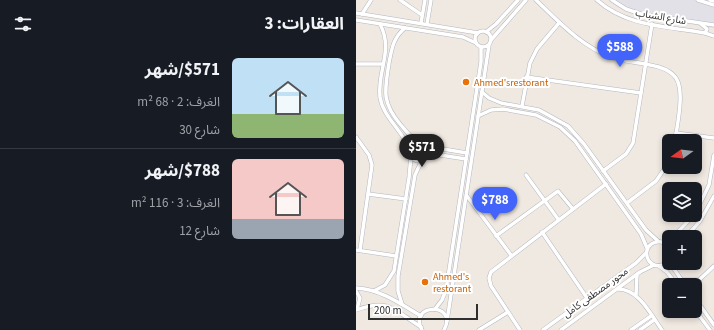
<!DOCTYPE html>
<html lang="ar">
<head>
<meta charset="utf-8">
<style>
  :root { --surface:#171b24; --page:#242831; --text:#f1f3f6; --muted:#9ea1a6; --line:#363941; --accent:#4264fb }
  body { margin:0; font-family:"Source Sans 3","Noto Sans Arabic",sans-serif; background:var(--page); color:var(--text); direction:rtl; height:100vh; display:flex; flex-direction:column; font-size:15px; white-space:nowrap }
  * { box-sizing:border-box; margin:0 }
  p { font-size:13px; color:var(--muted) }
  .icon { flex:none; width:22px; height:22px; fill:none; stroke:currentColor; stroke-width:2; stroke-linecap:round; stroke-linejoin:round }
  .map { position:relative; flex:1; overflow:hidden; direction:ltr }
  .drawer { display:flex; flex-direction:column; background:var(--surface); width:356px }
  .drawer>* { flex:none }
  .needle { width:26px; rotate:255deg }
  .buttons { position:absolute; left:306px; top:134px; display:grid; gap:8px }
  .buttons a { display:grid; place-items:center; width:40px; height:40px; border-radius:6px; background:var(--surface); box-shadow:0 2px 6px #0003; font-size:20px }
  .scale { position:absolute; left:12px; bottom:10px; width:110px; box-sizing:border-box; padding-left:4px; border:2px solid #2e2e2e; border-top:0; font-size:11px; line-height:14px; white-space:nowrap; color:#2e2e2e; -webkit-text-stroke:3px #fff; paint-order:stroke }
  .price { position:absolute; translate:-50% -34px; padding:0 9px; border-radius:14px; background:var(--accent); color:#fff; font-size:13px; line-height:26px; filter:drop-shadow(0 1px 2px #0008) }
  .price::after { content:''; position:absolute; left:50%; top:24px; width:12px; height:9px; margin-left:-6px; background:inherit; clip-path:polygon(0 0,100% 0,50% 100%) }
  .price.selected { background:#222; color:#fff }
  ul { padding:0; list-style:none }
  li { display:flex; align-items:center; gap:12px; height:100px; padding:0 12px }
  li+li { border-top:1px solid var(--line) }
  li span { display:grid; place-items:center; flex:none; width:112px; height:80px; border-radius:6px; color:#555 }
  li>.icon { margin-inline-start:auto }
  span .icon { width:48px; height:48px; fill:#fffc; stroke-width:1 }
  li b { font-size:17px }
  h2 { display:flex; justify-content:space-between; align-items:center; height:48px; padding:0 12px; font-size:17px }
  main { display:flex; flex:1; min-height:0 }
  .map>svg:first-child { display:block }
  .industrial { fill:#e3e1e8 }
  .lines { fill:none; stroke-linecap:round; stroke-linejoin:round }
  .minor-casing { stroke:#b4b7c1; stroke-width:4.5 }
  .minor { stroke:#fff; stroke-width:3.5 }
  .food-dot { fill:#e8710a; stroke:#fff; stroke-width:1.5 }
  .labels { text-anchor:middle; stroke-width:4; stroke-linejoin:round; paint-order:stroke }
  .street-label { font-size:10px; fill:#2e2e2e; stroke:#fff }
  .food-label { font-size:10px; fill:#c56008; stroke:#fff; text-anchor:start }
</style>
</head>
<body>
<main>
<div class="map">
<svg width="358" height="330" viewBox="0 0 358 330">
  <rect width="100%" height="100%" fill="#efe9e1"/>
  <polygon class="industrial" points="252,0 358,0 358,28 280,15 261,7"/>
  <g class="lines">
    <defs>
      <g id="minor">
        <polyline points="44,0 66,15"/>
        <path d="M180,0C203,22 226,47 257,58C275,64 309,62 320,78C329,92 321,125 319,141"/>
        <path d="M241,0C271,27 311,26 349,33L358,36"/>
        <polyline points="256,0 270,9 285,14 358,25"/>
        <polyline points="342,0 358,5"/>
        <polyline points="354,0 358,1"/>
        <polyline points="0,13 122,33"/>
        <polyline points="6,14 15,0"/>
        <polyline points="0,20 107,37 120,43"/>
        <polyline points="65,23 69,0"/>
        <path d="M24,24C38,51 21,70 24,97C27,118 48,131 54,151"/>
        <polyline points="71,24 75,0"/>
        <polyline points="345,24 351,29 349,33"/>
        <path d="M49,28C37,38 36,48 33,63C29,90 25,101 44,124C50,131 55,138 63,143"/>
        <circle cx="127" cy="39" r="8"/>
        <polyline points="130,32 140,24 162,0"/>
        <polyline points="135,40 170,0"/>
        <polyline points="0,64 27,64"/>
        <polyline points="170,77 285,93"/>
        <polyline points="126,92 133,98 145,103 183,110 212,126 228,144 290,230 302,241"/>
        <polyline points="166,106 174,63 181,49 203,23"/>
        <polyline points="122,116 135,110 147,109 180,115 204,127 219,141 285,234 291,248"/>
        <polyline points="320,133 358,138"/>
        <polyline points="0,137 13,155 16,165 4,250"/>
        <circle cx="63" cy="152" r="9"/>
        <polyline points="69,146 111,153"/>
        <polyline points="69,158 84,155 110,159"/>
        <polyline points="247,171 270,154 277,143 296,24"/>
        <polyline points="170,175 202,219"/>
        <polyline points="12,194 50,199"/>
        <polyline points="111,196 155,255"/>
        <polyline points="271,203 300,181 313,162"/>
        <polyline points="339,214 353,185 358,155"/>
        <polyline points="186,232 231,298"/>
        <polyline points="140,236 202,191 217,209"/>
        <polyline points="317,237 338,215"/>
        <polyline points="330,237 344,221 358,196"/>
        <path d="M313,247C302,234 284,247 293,261C299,268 307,267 313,260"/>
        <polyline points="0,250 40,256"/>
        <polyline points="314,263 329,285"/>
        <polyline points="303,266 311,272 321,285"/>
        <polyline points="326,280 343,280"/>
        <polyline points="339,286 343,280 358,266"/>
        <path d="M0,288C24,289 45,304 65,316"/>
        <path d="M262,289C283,289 295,315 306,330"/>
        <polyline points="0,291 4,298 1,309"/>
        <polyline points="18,291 29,285 38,271 53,178 55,156"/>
        <polyline points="280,295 281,274"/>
        <polyline points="339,298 358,325"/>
        <polyline points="46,304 42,291 42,276 59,175 66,160"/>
        <polyline points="79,309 86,300 90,290 125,62 125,47"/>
        <path d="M0,310C33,298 38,310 65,327"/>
        <polyline points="339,310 354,330"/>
        <polyline points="91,321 133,45"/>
        <path d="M66,330C51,303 103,302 88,330"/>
        <polyline points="123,330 152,312"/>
        <polyline points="164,330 135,286 133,278 135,272 250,184"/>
        <polyline points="187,330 280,263 290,253"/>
        <polyline points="205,330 284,272 298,265"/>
        <polyline points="275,330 295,316"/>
        <polyline points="284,330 298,320"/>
      </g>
    </defs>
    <use href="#minor" class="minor-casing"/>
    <use href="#minor" class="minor"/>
  </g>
  <g class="food-dot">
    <circle cx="110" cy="82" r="4"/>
    <circle cx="69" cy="282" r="4"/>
  </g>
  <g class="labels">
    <g class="street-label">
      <text transform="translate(305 16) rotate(10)" y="4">شارع الشباب</text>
      <text transform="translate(239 292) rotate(-36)" y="4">محور مصطفى كامل</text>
    </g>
    <g class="food-label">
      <text x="118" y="86">Ahmed'srestorant</text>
      <text x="77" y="280">Ahmed's<tspan x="77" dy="12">restorant</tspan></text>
    </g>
  </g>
</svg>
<div class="buttons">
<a><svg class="needle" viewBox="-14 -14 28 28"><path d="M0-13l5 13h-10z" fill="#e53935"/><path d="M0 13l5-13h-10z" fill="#9ea1a6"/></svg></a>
<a><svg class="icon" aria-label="layers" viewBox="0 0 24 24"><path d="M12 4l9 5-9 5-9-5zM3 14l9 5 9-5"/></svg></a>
<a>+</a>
<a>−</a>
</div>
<div class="scale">200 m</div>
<b class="price" style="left:264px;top:68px">$588</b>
<b class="price selected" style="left:66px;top:168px">$571</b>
<b class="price" style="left:139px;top:221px">$788</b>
</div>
<section class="drawer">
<h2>العقارات: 3<svg class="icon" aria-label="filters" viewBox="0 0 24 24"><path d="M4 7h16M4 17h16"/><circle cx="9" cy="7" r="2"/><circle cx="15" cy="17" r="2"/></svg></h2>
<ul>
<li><span style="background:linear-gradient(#bfe0f5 70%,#8fb573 0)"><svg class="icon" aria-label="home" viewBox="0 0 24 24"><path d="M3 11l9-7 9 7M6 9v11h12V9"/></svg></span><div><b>$571/شهر</b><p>الغرف: 2 · 68 m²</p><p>شارع 30</p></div></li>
<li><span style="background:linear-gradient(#f6c9c9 75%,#9aa5b1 0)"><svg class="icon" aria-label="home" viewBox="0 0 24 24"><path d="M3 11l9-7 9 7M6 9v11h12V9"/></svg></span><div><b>$788/شهر</b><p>الغرف: 3 · 116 m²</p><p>شارع 12</p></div></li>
</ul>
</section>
</main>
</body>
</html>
